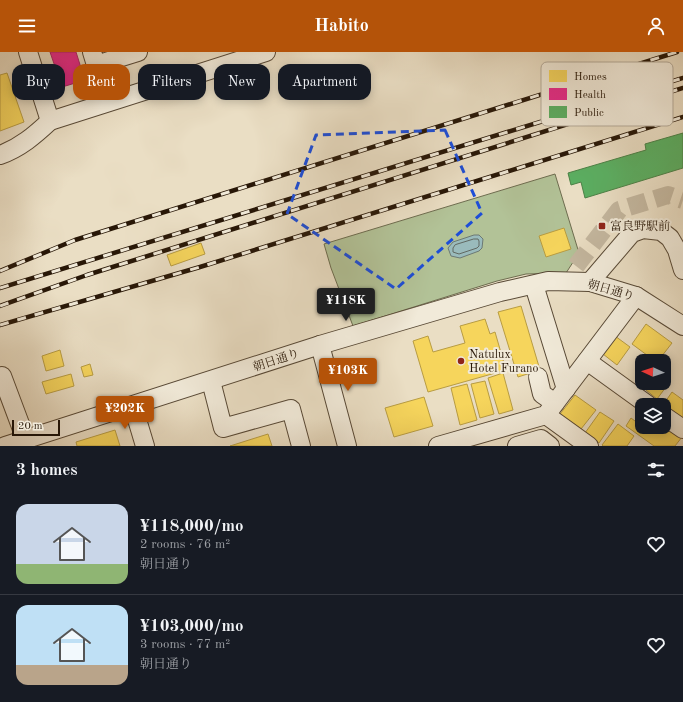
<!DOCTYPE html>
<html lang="en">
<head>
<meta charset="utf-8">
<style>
  :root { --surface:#171b24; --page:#20242c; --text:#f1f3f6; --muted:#9ea1a6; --line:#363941; --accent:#b45309 }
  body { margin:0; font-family:"Old Standard TT","Noto Serif JP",serif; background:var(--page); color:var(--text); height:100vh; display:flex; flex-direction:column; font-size:15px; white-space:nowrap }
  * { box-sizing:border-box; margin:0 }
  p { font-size:13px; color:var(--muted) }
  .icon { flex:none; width:22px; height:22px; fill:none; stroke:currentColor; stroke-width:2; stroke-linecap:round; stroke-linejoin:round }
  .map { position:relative; height:394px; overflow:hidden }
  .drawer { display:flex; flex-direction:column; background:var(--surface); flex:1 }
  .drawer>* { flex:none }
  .banner { position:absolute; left:12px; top:12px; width:400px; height:36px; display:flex; gap:8px }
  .needle { width:26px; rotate:273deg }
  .fabs { position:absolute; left:635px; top:302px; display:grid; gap:8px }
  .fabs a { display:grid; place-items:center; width:36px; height:36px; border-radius:8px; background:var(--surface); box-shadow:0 2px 10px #0003; font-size:20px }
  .scale { position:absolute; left:12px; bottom:10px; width:48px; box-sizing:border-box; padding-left:4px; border:2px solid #281707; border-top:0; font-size:11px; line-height:14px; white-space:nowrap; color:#281707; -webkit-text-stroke:3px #f1ead9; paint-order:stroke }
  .price { position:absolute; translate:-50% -34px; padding:0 9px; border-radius:4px; background:var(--accent); color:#fff; font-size:13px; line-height:26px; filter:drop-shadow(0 1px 2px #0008) }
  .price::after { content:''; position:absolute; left:50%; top:24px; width:12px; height:9px; margin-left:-6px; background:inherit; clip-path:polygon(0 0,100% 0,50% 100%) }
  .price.active { background:#222; color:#fff }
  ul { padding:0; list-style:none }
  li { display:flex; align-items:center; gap:12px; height:100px; padding:0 16px }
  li+li { border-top:1px solid var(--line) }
  li span { display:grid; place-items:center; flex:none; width:112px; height:80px; border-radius:12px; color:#555 }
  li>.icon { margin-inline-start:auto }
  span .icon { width:48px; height:48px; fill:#fffc; stroke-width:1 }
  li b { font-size:17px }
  h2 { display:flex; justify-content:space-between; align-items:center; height:48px; padding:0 16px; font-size:17px }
  .chip { padding:0 14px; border-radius:12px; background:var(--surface); box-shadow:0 2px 10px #0003; font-size:14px; line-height:36px }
  .chip.active { background:var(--accent); color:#fff }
  header { display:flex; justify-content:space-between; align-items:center; height:52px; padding:0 16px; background:var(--accent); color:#fff; font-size:18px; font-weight:800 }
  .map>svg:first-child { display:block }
  .green { fill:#b2c297; stroke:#6d6c4f }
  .water { fill:#9abbbc; stroke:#6c7974 }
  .homes { fill:#f6d55c; stroke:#b89c42 }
  .health { fill:#e7298a; stroke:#ae2463 }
  .public { fill:#5aae61; stroke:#4b8146 }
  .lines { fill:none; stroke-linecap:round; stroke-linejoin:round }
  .shore { stroke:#616962; stroke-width:1 }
  .minor-tunnel { stroke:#c3b69e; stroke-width:18; stroke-dasharray:18 9; stroke-linecap:butt }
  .minor-casing { stroke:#584936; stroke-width:20 }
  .minor { stroke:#f1ead9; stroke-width:18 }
  .rail-casing { stroke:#281707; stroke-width:4.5 }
  .rail { stroke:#f1ead9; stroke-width:3; stroke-dasharray:9; stroke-linecap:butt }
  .marked { fill:none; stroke:#1d4ed8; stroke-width:3; stroke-dasharray:8 5; stroke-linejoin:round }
  .poi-dot { fill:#8f2418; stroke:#f1ead9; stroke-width:1.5 }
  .labels { text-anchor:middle; stroke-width:4; stroke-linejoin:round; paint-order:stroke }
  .poi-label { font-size:12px; fill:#281707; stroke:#f1ead9; text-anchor:start }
  .street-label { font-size:12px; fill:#281707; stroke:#f1ead9 }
  .key { fill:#f1ead9; stroke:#b5ab9a; stroke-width:1 }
  .key-label { font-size:11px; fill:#281707 }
</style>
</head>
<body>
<header><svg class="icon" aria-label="menu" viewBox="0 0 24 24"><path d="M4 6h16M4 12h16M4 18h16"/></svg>Habito<svg class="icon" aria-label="person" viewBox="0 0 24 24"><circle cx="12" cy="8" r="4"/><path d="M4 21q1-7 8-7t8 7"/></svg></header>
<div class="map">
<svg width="683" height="394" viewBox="0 0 683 394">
  <rect width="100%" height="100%" fill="#eadec4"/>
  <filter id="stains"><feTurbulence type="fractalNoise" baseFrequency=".005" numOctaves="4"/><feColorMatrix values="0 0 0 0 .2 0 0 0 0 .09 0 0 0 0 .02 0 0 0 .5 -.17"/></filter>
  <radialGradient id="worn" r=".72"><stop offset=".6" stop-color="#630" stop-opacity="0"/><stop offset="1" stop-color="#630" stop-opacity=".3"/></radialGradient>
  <polygon class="green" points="555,122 579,201 566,221 526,222 497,229 353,274 331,216 324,192"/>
  <polygon class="water" points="474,183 479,183 483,187 482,196 479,199 460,206 451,204 448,196 453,190"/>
  <g class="homes">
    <polygon points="7,21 24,70 0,79 0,23"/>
    <polygon points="564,176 571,197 546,205 539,184"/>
    <polygon points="201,191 205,202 171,214 167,203"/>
    <polygon points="521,254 540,318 518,325 498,260"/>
    <polygon points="485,267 490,282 495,280 506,318 428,340 413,289 428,284 433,300 465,291 460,274"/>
    <polygon points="646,272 672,291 658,309 655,309 632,292"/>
    <polygon points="615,284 630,295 617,313 603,302"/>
    <polygon points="60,298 64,314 46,319 42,304"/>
    <polygon points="90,312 93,323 84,325 81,315"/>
    <polygon points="503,321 513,358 499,362 488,326"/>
    <polygon points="71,322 74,334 46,342 42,330"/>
    <polygon points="485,329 494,362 480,366 471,332"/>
    <polygon points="651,331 660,331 666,335 657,347 646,338"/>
    <polygon points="467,332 477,368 460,373 451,336"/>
    <polygon points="672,340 683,348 683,368 663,353"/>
    <polygon points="575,343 596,358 581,377 560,362"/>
    <polygon points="424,345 433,374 394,385 385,356"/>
    <polygon points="600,360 614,369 599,391 585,381"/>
    <polygon points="642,360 642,375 664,375 664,372 682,385 675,394 654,394 626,374 631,366 635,369"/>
    <polygon points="618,372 634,384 627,394 603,394 602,393"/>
    <polygon points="115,378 120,394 77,394 76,390"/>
    <polygon points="268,382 272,394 230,394"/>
  </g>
  <polygon class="health" points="50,0 76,0 82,19 89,17 92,26 62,35"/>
  <polygon class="public" points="683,81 683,116 585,146 581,130 571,133 568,121 646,98 645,92"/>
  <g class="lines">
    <polygon class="shore" points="474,187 478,187 479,189 479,194 477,196 459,202 453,200 453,196 455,193"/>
    <polyline class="minor-tunnel" points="576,214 619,158 668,143 683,148"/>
    <defs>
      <g id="minor">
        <polyline points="28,0 50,69"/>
        <polyline points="92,0 96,13 138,0"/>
        <path d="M0,103C20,96 35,83 50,69L266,0"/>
        <polyline points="590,230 632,181 643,177 661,179 670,186 677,198 683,218"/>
        <polyline points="534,233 566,337"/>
        <polyline points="320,293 347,394"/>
        <polyline points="587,309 648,353"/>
        <polyline points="0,325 2,324 26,388"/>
        <polyline points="538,325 542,342 555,351"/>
        <polyline points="211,329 223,376 291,357 301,394"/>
        <polyline points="133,354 145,394"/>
        <polyline points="546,363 589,394"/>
        <polyline points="664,364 683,377"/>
        <polyline points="5,394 320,293 500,240 548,229 590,230 636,244 683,274"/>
        <polyline points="438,394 546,363 636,244"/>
        <polyline points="517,394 541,387 550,394"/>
      </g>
    </defs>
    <use href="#minor" class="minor-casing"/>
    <use href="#minor" class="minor"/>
    <defs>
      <g id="rail">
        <polyline points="0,219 75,188 677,0"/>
        <polyline points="0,236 683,26"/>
        <polyline points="0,254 87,223 683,36"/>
        <polyline points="0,273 200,215 683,65"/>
      </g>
    </defs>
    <use href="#rail" class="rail-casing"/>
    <use href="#rail" class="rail"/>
  </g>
  <path class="marked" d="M445,78L482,161L396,237L287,162L316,83Z"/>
  <g class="poi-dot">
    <rect x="598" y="170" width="8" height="8" rx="2"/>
    <circle cx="461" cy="309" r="4"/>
  </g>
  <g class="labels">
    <g class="poi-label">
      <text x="610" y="178">富良野駅前</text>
      <text x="469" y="306">Natulux<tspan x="469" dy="14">Hotel Furano</tspan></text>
    </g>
    <g class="street-label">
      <text transform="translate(611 238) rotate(16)" y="4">朝日通り</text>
      <text transform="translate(276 308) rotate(-18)" y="4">朝日通り</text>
    </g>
  </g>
  <rect x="541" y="10" width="132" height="64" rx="6" class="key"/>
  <rect x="549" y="18" width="18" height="12" fill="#f6d55c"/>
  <rect x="549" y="36" width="18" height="12" fill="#e7298a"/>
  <rect x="549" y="54" width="18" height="12" fill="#5aae61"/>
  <g class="key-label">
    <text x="574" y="28">Homes</text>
    <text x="574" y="46">Health</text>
    <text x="574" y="64">Public</text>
  </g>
  <rect width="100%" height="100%" filter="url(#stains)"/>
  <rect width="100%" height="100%" fill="url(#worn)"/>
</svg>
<div class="fabs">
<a><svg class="needle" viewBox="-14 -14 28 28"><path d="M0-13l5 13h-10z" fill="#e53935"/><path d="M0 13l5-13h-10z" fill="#9ea1a6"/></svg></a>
<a><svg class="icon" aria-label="layers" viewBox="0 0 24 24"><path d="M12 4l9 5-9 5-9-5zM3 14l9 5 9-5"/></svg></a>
</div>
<div class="scale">20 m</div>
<b class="price active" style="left:346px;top:270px">¥118K</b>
<b class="price" style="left:348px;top:340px">¥103K</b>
<b class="price" style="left:125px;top:378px">¥202K</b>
<div class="banner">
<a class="chip">Buy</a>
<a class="chip active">Rent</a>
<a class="chip">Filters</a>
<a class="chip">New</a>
<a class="chip">Apartment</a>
</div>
</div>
<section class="drawer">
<h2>3 homes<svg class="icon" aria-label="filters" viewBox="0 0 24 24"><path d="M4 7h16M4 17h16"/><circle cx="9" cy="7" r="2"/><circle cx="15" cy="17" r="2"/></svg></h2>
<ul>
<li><span style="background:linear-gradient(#c9d6e8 75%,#8fb573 0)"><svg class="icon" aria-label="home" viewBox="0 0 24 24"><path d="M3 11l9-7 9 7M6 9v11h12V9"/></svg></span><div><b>¥118,000/mo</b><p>2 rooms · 76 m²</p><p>朝日通り</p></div><svg class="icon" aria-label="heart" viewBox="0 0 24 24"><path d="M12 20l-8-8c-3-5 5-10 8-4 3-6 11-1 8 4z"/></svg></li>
<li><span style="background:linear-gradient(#bfe0f5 75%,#b9a48a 0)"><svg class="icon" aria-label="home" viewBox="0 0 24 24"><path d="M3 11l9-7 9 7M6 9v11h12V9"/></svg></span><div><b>¥103,000/mo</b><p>3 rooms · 77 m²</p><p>朝日通り</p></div><svg class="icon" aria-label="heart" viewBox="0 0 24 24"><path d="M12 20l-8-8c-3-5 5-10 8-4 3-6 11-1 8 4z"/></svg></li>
</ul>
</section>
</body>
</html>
